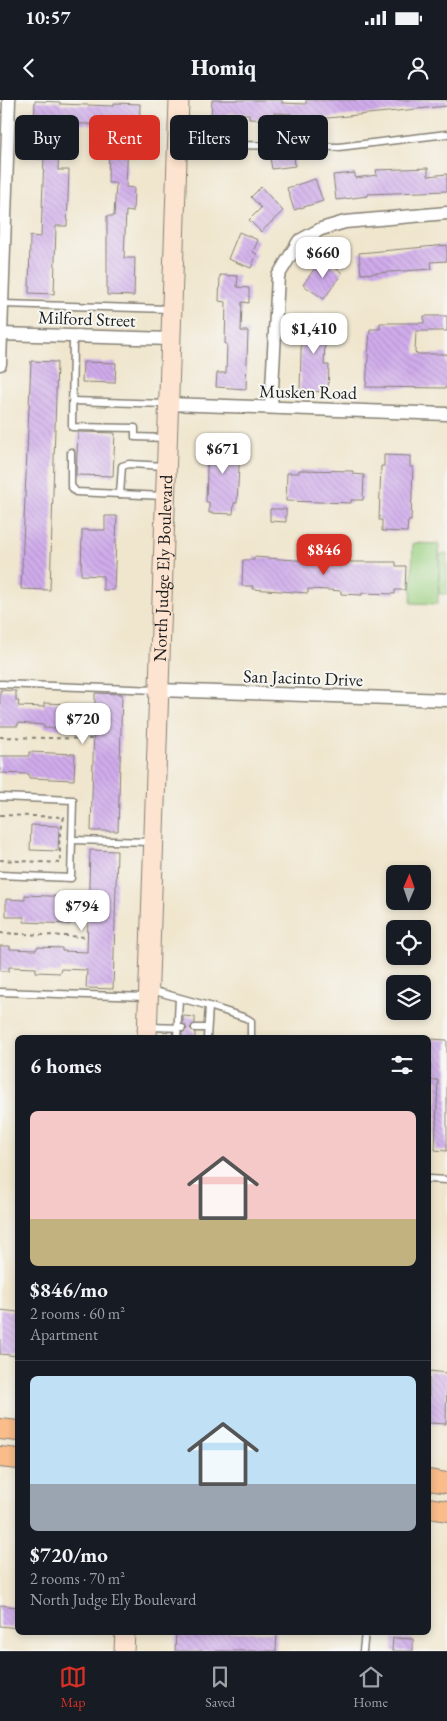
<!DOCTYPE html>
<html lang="en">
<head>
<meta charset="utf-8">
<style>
  :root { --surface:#171b24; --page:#242831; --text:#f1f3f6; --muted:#9ea1a6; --line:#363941; --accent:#d93025 }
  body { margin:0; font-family:"EB Garamond",serif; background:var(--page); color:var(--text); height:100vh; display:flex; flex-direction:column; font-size:19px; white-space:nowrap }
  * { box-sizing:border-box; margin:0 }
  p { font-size:16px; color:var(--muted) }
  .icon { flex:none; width:28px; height:28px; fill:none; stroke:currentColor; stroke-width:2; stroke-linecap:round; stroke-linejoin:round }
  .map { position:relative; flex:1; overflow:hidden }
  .side { position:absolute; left:15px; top:935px; width:416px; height:600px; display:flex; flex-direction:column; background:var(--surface); border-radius:8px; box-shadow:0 2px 8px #0003 }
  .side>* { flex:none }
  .banner { position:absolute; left:15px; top:15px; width:418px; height:45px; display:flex; gap:10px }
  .needle { width:32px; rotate:2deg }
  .fabs { position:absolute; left:386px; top:765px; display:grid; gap:10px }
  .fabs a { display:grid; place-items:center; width:45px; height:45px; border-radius:8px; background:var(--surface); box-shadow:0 2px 8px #0003; font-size:25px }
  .price { position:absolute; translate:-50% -42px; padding:0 11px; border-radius:10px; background:#fff; color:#222; font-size:16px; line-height:32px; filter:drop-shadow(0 1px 2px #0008) }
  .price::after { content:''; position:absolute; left:50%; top:30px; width:15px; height:11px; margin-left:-8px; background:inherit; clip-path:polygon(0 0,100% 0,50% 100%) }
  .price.active { background:var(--accent); color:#fff }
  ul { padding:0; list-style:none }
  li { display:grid; align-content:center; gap:10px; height:265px; padding:0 15px }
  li+li { border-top:1px solid var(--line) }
  li span { display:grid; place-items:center; height:155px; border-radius:8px; color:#555 }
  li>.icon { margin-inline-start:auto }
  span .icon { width:90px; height:90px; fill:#fffc; stroke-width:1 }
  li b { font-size:21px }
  h2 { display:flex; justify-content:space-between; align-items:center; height:60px; padding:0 15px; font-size:21px }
  .chip { padding:0 18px; border-radius:8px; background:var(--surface); box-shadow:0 2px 8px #0003; font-size:18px; line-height:45px }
  .chip.active { background:var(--accent); color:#fff }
  .status { display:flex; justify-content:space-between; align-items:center; height:35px; padding:0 25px; background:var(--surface); direction:ltr }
  .status svg { height:14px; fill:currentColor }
  header { display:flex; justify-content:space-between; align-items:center; height:65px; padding:0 15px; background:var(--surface); font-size:22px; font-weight:800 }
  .tab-bar { display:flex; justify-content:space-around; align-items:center; height:70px; border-top:1px solid var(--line); background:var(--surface); font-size:14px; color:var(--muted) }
  .tab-bar a { display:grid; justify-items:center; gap:2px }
  .tab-bar .active { color:var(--accent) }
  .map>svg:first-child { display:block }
  .green { fill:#9bd081; stroke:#5c764e }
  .building { fill:url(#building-back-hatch) }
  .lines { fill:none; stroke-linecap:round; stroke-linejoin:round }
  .lane-casing { stroke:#868175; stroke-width:9 }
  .street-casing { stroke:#868175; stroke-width:15 }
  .secondary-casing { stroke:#868175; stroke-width:21 }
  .primary-casing { stroke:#868175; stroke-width:22 }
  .path { stroke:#868175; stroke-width:2; stroke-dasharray:4 4; stroke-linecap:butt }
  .lane { stroke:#fff; stroke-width:6 }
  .street { stroke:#fff; stroke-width:12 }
  .secondary { stroke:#fde4d0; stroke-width:19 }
  .primary { stroke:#f9bc8a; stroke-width:20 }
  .labels { text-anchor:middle; stroke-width:4; stroke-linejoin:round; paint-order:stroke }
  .street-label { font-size:18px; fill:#1c1c1c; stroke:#f6f6f2 }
</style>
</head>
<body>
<div class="status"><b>10:57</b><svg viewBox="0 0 49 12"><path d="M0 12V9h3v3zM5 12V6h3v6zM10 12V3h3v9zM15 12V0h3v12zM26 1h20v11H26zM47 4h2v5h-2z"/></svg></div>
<header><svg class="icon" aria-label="back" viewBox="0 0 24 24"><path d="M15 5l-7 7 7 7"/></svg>Homiq<svg class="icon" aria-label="person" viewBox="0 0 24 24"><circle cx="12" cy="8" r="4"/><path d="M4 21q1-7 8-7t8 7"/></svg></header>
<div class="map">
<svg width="447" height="1551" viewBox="0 0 447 1551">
  <defs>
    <pattern id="building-back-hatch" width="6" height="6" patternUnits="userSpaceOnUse" patternTransform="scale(1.25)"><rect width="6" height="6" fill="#d0aceb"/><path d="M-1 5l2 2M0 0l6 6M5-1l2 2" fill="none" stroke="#b293c9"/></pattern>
  </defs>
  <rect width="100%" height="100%" fill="#f6f6f2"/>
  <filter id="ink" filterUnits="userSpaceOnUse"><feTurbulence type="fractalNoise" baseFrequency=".02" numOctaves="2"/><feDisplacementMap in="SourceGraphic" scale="10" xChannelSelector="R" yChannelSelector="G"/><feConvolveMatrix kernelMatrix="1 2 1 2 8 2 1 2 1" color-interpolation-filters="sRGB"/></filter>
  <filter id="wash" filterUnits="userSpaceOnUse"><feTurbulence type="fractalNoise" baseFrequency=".0096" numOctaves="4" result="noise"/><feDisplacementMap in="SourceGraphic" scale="20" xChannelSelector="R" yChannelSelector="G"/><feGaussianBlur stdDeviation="1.12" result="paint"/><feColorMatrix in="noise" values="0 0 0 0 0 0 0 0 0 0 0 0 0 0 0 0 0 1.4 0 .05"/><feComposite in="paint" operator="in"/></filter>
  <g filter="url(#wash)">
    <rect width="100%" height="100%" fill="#f0e6ce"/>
    <g class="green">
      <polygon points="413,443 439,444 438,504 411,503"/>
      <polygon points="440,454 447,454 447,494 439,494"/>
    </g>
    <g id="blocks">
      <g class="building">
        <polygon points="212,0 282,0 282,3 306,4 306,0 447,0 447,6 318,19 291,19 291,14 274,13 274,20 249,19 249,14 228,13 228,19 211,19"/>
        <polygon points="35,1 60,2 60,4 114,6 114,3 140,4 139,42 128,42 126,87 134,88 133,112 126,111 124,158 135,158 134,196 107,195 107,116 114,116 116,83 108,83 109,47 112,47 113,25 60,23 58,70 69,70 67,126 56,126 54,194 29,193 30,136 41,137 44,57 33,56"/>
        <polygon points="294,55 295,66 272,69 270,58"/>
        <polygon points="428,68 428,76 447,74 447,91 368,94 368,96 336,100 333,75 355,73 355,78 377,75 376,70"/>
        <polygon points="315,79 323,101 294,110 287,88"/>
        <polygon points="261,87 283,111 261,132 249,120 261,108 251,97"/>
        <polygon points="239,132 258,140 253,152 257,154 251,168 228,159"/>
        <polygon points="447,145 447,161 431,162 432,169 361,174 359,153"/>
        <polygon points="322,158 342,173 324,199 303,185"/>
        <polygon points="220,175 238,176 237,187 249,188 249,203 242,202 241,231 248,231 246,289 216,287 217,273 226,273 227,244 225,244 226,202 219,201"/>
        <polygon points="302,216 326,217 324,265 329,265 328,292 300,291"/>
        <polygon points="424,216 447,216 447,231 416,231 415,252 417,254 447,254 447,288 366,287 370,229 380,229 380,223 424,223"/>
        <polygon points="31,261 57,262 50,490 21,489"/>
        <polygon points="83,262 116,263 115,283 82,282"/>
        <polygon points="78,332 115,333 113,376 76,375"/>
        <polygon points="211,336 236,337 236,349 240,349 237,403 234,403 233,414 209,413 209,402 206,402 207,370 208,348 211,348"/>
        <polygon points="384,355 410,356 410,367 413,367 411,421 408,421 407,432 382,431 382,420 379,420 381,366 384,366"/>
        <polygon points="299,370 353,371 353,374 364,375 363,400 351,400 351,403 286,401 287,373 299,373"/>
        <polygon points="270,409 286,409 286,422 270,421"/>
        <polygon points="105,416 117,416 114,490 103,490 103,476 81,475 82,430 105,430"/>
        <polygon points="254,457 309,461 309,464 330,465 343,465 343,462 396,462 396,466 406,466 405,490 395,490 395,494 362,493 362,495 341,494 341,491 329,490 308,489 308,493 252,489 253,486 242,486 243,460 254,460"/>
        <polygon points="0,590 16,591 16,601 19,601 18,606 44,607 44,603 69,604 69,607 95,609 95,593 122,594 118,731 91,731 94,626 68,625 68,629 44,628 44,625 18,623 18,626 0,626"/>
        <polygon points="29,652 75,654 74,680 29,678 29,674 0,673 0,656 29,656"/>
        <polygon points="31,725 59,726 58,751 30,750"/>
        <polygon points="90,750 117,751 113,889 86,888 87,870 61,869 60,873 36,872 36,868 9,867 9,871 0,871 0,846 10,846 10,849 36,850 37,847 62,848 62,851 87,852"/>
        <polygon points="25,795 71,797 70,824 24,822 24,817 6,817 6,799 25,800"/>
        <polygon points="183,916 195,917 195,923 190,928 195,933 195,938 182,938 182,933 187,929 183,923"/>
        <polygon points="431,939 447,940 447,1051 435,1050 438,980 430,980"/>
        <polygon points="0,1210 18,1212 18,1256 0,1254"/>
        <polygon points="429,1271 447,1273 446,1324 429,1323"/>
        <polygon points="0,1505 18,1507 18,1528 0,1526"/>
        <polygon points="176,1532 277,1532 276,1551 175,1551"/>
        <polygon points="393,1538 413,1539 413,1551 392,1551"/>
      </g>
    </g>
  </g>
  <g filter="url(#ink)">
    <use href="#blocks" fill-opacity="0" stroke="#868175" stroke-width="1"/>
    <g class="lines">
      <defs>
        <g id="lane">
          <polyline points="178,44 339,47 447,34"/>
          <polyline points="3,204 169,209"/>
          <polyline points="73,236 72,327 135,328 135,337 166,338"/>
          <polyline points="73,301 166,304"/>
          <polyline points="71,352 71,386 76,392 164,396"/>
          <polyline points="120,394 122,366 129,364 165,366"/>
          <polyline points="0,584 157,590"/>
          <polyline points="0,697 73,700 71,778 0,775"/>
          <polyline points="72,740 152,742"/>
          <polyline points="151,890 209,906 207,938"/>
          <polyline points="0,892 146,897"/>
          <polyline points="209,906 246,918 251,921 251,938"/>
          <polyline points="149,927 182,928"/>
          <polyline points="195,928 207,928"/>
          <polyline points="177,938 179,898"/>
          <polyline points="429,1079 447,1080"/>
          <polyline points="363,1551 365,1532"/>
        </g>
        <g id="street">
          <polyline points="1,234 171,239"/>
          <polyline points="0,264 9,0"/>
          <polyline points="169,304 447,314"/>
          <polyline points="271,307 278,176 299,141 321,129 345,122 447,113"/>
          <polyline points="158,590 447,600"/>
        </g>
        <g id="secondary">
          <path id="s1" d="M147,938L179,0"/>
          <polyline points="124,1551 125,1532"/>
        </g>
        <g id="primary">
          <polyline points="0,1329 18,1331"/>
          <polyline points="0,1357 18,1359"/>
          <polyline points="429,1380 447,1383"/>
          <polyline points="429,1408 447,1411"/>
        </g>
      </defs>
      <use href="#lane" class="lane-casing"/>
      <use href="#street" class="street-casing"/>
      <use href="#secondary" class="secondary-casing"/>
      <use href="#primary" class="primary-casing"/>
      <g class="path">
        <polyline points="0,637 94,639"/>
        <polyline points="0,715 64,717 59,739 61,763 0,760"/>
        <polyline points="0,833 88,837"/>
      </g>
      <use href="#lane" class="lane"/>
      <use href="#street" class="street"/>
      <use href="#secondary" class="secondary"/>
      <use href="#primary" class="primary"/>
    </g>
  </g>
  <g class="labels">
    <g class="street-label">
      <text transform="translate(87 219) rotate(2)" y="6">Milford Street</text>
      <text transform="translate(308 292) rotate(1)" y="6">Musken Road</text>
      <text dy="6" stroke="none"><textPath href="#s1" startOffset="470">North Judge Ely Boulevard</textPath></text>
      <text transform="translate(303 578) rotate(2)" y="6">San Jacinto Drive</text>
    </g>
  </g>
</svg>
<div class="fabs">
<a><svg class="needle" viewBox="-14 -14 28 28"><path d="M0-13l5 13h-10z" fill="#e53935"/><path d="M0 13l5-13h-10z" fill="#9ea1a6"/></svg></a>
<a><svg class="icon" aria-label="locate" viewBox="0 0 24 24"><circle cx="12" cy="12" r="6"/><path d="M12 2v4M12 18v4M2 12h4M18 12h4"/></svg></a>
<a><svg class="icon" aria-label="layers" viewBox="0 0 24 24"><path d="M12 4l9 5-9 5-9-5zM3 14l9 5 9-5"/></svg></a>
</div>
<b class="price" style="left:323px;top:179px">$660</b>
<b class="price" style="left:314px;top:255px">$1,410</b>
<b class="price" style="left:223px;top:375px">$671</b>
<b class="price active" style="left:324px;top:476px">$846</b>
<b class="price" style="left:83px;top:645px">$720</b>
<b class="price" style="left:82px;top:832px">$794</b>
<div class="banner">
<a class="chip">Buy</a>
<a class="chip active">Rent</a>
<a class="chip">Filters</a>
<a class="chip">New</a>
</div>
<section class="side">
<h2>6 homes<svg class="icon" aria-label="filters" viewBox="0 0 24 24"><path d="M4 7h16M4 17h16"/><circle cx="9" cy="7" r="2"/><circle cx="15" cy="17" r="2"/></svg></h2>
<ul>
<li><span style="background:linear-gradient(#f6c9c9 70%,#c2b280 0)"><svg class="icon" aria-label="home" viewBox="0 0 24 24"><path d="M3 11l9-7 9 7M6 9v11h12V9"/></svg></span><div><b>$846/mo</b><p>2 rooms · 60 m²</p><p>Apartment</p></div></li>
<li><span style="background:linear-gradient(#bfe0f5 70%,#9aa5b1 0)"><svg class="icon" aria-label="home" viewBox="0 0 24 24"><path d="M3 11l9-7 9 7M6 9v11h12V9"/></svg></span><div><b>$720/mo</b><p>2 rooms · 70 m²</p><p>North Judge Ely Boulevard</p></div></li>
</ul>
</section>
</div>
<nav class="tab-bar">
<a class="active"><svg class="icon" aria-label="map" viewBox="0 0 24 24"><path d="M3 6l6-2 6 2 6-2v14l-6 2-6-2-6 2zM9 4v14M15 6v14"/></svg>Map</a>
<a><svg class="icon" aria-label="saved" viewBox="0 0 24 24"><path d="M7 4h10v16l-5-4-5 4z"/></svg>Saved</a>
<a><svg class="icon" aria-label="home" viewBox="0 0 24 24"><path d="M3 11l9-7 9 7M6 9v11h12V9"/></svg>Home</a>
</nav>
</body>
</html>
